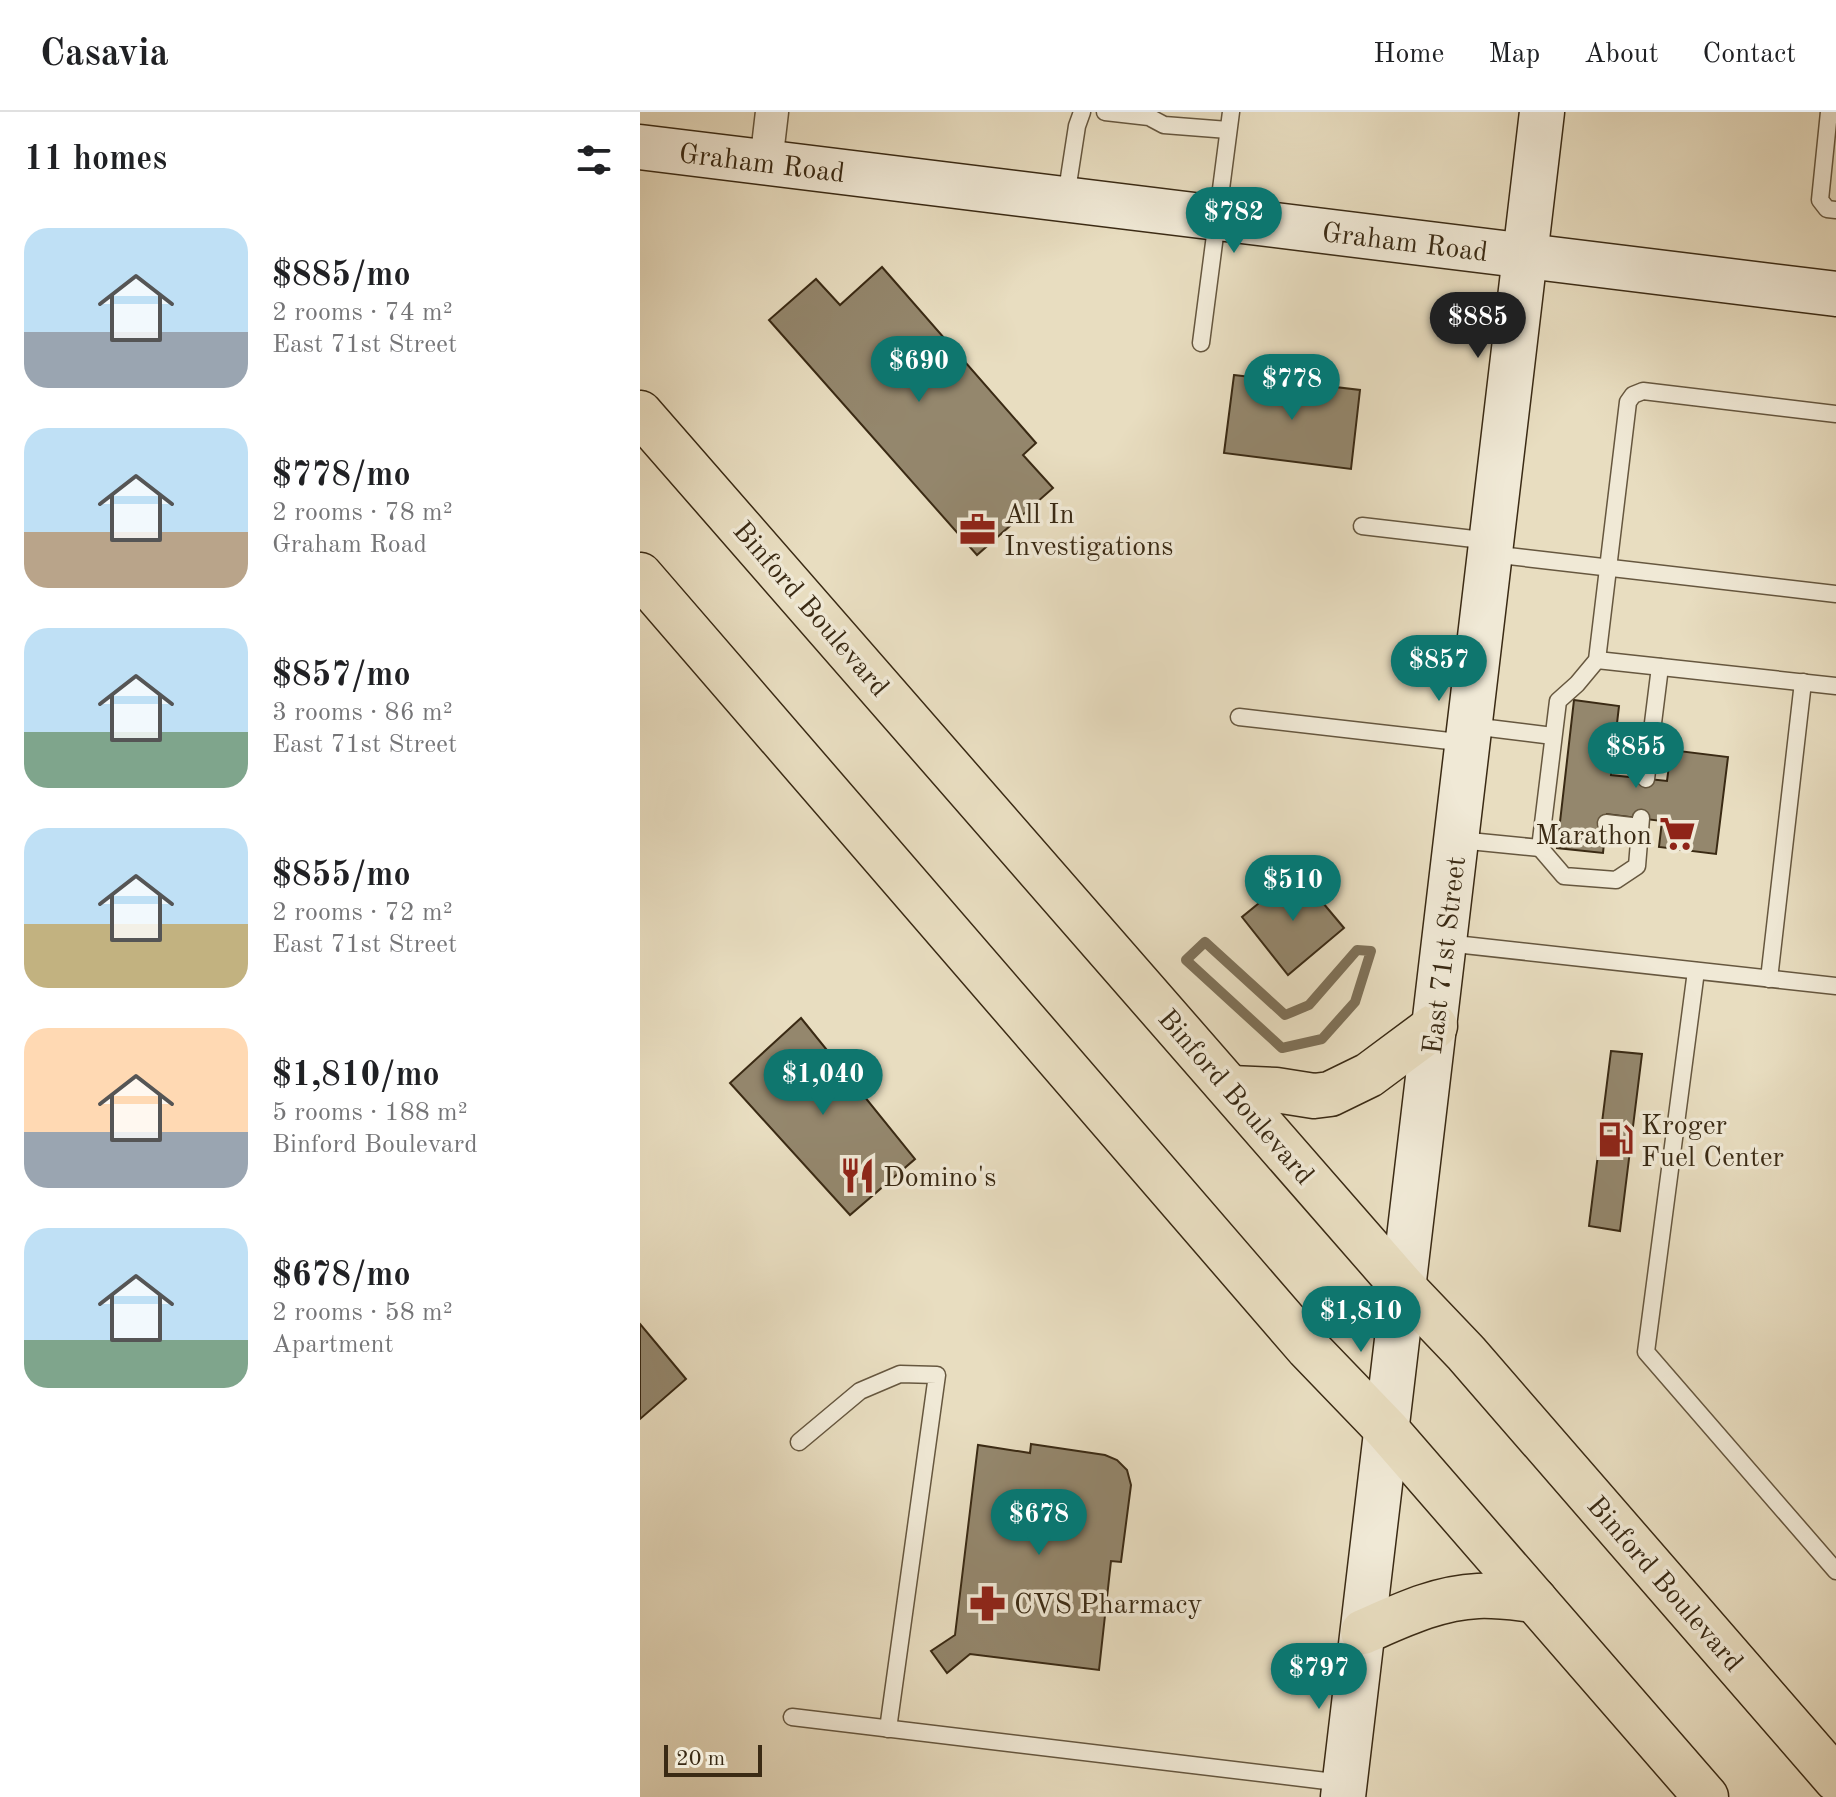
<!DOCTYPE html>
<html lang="en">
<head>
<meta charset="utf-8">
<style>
  :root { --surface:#fff; --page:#f2f2f2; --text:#202124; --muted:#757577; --line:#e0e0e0; --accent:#0f766e }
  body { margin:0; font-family:"Old Standard TT",serif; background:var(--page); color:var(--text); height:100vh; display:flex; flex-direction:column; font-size:30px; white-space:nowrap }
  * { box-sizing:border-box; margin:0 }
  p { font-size:26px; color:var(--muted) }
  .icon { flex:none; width:44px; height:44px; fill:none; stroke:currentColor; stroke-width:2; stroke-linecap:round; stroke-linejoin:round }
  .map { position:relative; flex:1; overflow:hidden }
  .panel { display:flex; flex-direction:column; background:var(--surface); width:640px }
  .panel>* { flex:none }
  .scale { position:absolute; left:24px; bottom:20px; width:98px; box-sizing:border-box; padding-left:8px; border:4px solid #3a2a14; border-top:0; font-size:22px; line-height:28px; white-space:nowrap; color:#3a2a14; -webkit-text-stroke:6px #f0e9d6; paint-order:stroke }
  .price { position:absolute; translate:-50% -68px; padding:0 18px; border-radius:28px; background:var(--accent); color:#fff; font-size:26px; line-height:52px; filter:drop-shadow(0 2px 4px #0008) }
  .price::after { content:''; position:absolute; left:50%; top:48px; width:24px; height:18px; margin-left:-12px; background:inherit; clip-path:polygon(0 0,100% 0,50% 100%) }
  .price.active { background:#222; color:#fff }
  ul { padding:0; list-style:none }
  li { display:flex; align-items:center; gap:24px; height:200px; padding:0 24px }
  li span { display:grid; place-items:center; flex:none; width:224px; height:160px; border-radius:24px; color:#555 }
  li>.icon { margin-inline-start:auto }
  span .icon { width:96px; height:96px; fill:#fffc; stroke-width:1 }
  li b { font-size:34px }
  h2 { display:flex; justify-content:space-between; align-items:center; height:96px; padding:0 24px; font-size:34px }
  header { display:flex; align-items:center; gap:48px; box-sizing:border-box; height:112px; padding:0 40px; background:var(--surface); border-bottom:2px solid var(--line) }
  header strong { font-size:38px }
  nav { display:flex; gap:44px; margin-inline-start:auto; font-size:28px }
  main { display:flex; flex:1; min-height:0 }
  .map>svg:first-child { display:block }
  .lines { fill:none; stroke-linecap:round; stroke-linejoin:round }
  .stream { stroke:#7f7158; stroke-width:10 }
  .building { fill:#94876d; stroke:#3a2a14; stroke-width:2 }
  .lane-casing { stroke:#66573f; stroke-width:19 }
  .street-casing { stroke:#66573f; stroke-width:35 }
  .secondary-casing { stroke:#3a2a14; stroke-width:47 }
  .primary-casing { stroke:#3a2a14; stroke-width:47 }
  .lane { stroke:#f0e9d6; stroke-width:16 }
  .street { stroke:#f0e9d6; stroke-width:32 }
  .secondary { stroke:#f0e9d6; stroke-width:44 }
  .primary { stroke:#e8ddc0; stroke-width:44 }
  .labels { text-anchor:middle; stroke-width:7; stroke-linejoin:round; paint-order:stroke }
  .street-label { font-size:28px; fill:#3a2a14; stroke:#f0e9d6 }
  .poi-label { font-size:28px; fill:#3a2a14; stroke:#f0e9d6; text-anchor:start }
</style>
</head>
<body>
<header>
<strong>Casavia</strong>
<nav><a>Home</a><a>Map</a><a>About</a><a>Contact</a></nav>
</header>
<main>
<section class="panel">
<h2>11 homes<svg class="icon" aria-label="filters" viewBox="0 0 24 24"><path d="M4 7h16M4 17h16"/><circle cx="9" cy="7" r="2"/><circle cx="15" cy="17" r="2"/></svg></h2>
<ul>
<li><span style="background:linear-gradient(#bfe0f5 65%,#9aa5b1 0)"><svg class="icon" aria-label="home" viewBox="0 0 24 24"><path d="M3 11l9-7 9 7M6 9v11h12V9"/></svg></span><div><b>$885/mo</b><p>2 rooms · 74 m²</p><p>East 71st Street</p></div></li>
<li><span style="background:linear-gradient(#bfe0f5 65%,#b9a48a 0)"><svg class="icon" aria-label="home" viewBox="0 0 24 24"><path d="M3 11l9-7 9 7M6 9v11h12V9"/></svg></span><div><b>$778/mo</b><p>2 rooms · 78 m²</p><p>Graham Road</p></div></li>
<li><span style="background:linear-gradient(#bfe0f5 65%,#7fa58c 0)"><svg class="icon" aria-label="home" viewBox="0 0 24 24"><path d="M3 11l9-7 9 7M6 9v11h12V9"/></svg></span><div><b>$857/mo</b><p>3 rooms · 86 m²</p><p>East 71st Street</p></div></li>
<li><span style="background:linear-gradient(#bfe0f5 60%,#c2b280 0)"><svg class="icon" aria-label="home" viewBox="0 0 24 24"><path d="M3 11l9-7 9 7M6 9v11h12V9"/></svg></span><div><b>$855/mo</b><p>2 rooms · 72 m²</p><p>East 71st Street</p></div></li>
<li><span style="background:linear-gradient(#ffd9b3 65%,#9aa5b1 0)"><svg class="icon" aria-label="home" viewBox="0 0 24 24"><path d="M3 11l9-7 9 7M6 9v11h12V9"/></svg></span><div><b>$1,810/mo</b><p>5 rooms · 188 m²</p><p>Binford Boulevard</p></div></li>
<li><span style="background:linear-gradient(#bfe0f5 70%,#7fa58c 0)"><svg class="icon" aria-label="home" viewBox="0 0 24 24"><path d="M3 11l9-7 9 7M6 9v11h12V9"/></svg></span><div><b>$678/mo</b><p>2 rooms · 58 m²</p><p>Apartment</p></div></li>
</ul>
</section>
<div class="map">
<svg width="1196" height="1685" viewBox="0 0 1196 1685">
  <rect width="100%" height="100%" fill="#e8ddc0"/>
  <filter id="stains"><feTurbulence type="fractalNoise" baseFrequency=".0025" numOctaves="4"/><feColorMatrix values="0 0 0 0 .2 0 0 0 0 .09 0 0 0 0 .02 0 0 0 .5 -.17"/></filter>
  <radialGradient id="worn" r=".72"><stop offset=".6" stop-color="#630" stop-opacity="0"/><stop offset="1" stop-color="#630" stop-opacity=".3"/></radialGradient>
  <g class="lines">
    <polygon class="stream" points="565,830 645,903 669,893 717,838 731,839 715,890 682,927 642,936 546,848"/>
  </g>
  <g class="building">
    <polygon points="242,155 396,331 383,343 413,376 337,443 129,208 176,167 200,193"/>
    <polygon points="594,263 720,278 711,357 584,341"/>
    <polygon points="934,588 979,594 971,663 1027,669 1031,638 1088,645 1076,742 1019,735 1022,709 967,702 963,741 917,736"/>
    <polygon points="657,760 704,816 648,863 602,805"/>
    <polygon points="161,906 275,1047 210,1103 90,971"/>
    <polygon points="971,939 1002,942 980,1119 949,1114"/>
    <polygon points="0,1212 46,1267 0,1307"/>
    <polygon points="391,1332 465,1343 477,1348 487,1358 491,1373 481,1450 471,1449 459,1558 330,1542 307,1561 291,1539 315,1523 338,1333 390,1341"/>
  </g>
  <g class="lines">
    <defs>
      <g id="lane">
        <polyline points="465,0 509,5 524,13 588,18"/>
        <polyline points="1189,0 1180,88 1187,97 1196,98"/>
        <polyline points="426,85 437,14 442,0"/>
        <polyline points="561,231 591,0"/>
        <polyline points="722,414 851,429"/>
        <polyline points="851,442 1196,482"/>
        <polyline points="957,548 1196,574"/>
        <polyline points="599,605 827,631"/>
        <polyline points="832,614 913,624"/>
        <polyline points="973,644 1008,648"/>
        <polyline points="1006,667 1020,555"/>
        <polyline points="1001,706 997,754 976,768 924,764 900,736 918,589 937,572 957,548 988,290 993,283 1003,279 1196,302"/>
        <polyline points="966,711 1000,715"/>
        <polyline points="819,728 900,736"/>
        <polyline points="806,831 1196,874"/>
        <polyline points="1056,859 1006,1240 1196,1459"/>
        <polyline points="1129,867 1163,570"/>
        <polyline points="159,1330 220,1279 260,1262 297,1263 248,1617"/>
        <polyline points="152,1605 703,1671"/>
      </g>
      <polyline id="street" points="126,51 132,0"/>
      <g id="secondary">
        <polyline points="0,35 1196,182"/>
        <polyline points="703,1685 902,0"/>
      </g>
      <g id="primary">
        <polyline points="0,301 763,1175 826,1241 1196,1667"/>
        <polyline points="0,463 668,1236 747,1318 1066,1685"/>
        <polyline points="591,976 636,978 674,984 690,982 729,963 795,914"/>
        <path d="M723,1520C760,1504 796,1486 838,1484C856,1483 876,1486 895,1488"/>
      </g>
    </defs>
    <use href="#lane" class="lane-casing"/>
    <use href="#street" class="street-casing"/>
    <use href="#secondary" class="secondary-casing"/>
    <use href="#primary" class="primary-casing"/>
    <use href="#lane" class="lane"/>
    <use href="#street" class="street"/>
    <use href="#secondary" class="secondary"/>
    <use href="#primary" class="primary"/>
  </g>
  <defs>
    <symbol id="office-bare" viewBox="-9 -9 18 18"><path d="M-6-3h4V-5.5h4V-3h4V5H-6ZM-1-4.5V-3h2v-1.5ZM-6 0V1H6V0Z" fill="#8f2418" stroke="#f0e9d6" stroke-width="2.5" paint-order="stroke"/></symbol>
    <symbol id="supermarket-bare" viewBox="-9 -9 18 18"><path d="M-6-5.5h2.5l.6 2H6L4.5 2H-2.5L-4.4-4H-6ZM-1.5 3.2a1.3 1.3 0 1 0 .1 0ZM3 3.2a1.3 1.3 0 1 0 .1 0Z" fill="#8f2418" stroke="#f0e9d6" stroke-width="2.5" paint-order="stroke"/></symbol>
    <symbol id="fuel-bare" viewBox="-9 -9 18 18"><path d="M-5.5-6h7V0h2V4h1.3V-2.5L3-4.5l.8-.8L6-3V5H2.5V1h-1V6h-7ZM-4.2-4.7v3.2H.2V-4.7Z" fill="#8f2418" stroke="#f0e9d6" stroke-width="2.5" paint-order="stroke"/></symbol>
    <symbol id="restaurant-bare" viewBox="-9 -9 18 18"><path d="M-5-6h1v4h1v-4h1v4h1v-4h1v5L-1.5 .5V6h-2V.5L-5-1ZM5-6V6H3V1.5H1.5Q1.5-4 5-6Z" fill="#8f2418" stroke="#f0e9d6" stroke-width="2.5" paint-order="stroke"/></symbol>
    <symbol id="pharmacy-bare" viewBox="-9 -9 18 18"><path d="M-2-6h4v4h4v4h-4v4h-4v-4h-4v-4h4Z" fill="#8f2418" stroke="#f0e9d6" stroke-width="2.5" paint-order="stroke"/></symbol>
  </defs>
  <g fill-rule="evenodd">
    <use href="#office-bare" x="312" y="392" width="51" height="51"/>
    <use href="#supermarket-bare" x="1012" y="696" width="51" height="51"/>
    <use href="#fuel-bare" x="950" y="1002" width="51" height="51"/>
    <use href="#restaurant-bare" x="192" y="1038" width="51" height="51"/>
    <use href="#pharmacy-bare" x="322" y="1466" width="51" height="51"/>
  </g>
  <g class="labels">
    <g class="street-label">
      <text transform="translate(122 50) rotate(7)" y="10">Graham Road</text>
      <text transform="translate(765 129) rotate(7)" y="10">Graham Road</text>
      <text transform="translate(172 496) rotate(49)" y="10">Binford Boulevard</text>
      <text transform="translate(803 843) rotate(-83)" y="10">East 71st Street</text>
      <text transform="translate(597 984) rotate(49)" y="10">Binford Boulevard</text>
      <text transform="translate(1026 1471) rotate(49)" y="10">Binford Boulevard</text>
    </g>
    <g class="poi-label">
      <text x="364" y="411">All In<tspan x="364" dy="32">Investigations</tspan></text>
      <text x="1012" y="732" text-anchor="end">Marathon</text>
      <text x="1001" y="1022">Kroger<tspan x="1001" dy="32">Fuel Center</tspan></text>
      <text x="243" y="1074">Domino's</text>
      <text x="374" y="1501">CVS Pharmacy</text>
    </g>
  </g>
  <rect width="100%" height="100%" filter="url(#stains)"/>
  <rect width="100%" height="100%" fill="url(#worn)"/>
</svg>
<div class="scale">20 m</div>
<b class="price" style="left:594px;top:143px">$782</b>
<b class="price active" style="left:838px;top:248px">$885</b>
<b class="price" style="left:279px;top:292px">$690</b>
<b class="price" style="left:652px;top:310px">$778</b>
<b class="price" style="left:799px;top:591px">$857</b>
<b class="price" style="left:996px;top:678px">$855</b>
<b class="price" style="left:653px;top:811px">$510</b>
<b class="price" style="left:183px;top:1005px">$1,040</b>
<b class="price" style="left:721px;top:1242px">$1,810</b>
<b class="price" style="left:399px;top:1445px">$678</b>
<b class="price" style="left:679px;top:1599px">$797</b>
</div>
</main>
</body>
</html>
